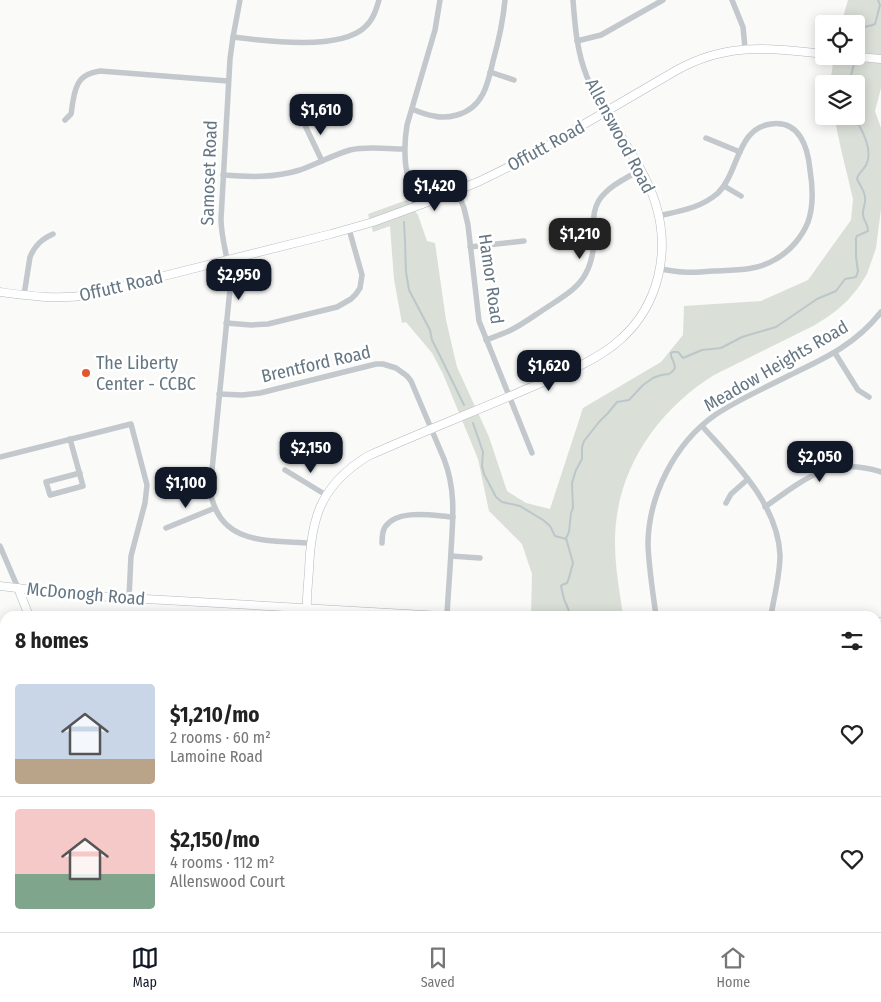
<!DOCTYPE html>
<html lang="en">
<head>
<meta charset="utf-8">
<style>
  :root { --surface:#fff; --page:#f6f6f6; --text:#222; --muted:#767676; --line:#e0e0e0; --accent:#111827 }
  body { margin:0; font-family:"Fira Sans Condensed",sans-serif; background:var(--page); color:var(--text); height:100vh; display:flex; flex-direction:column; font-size:19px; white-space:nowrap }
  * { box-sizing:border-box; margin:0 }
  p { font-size:16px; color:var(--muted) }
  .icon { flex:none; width:28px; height:28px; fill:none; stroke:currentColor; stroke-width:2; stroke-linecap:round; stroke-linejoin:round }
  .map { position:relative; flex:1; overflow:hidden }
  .sheet { position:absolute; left:0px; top:611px; width:881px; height:321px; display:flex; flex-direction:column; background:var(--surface); border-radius:15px 15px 0 0; box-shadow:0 2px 12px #0003 }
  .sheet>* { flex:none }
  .buttons { position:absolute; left:815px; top:15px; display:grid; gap:10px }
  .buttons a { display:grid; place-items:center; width:50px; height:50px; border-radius:5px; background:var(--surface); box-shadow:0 2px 12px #0003; font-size:25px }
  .price { position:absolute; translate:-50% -42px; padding:0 11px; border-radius:10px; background:var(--accent); color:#fff; font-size:16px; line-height:32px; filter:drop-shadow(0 1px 2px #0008) }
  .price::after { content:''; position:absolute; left:50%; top:30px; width:15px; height:11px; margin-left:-8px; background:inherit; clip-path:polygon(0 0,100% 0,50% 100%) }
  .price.active { background:#222; color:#fff }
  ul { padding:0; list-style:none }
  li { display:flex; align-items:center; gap:15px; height:125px; padding:0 15px }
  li+li { border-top:1px solid var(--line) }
  li span { display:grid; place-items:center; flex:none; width:140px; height:100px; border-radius:5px; color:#555 }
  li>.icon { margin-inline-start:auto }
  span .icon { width:60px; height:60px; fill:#fffc; stroke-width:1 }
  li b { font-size:21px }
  h2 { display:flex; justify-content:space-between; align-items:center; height:60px; padding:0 15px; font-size:21px }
  .menu { display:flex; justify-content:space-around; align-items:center; height:70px; border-top:1px solid var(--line); background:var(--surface); font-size:14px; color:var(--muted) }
  .menu a { display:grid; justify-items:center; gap:2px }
  .menu .active { color:var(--accent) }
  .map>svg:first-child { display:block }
  .green { fill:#dadfd7 }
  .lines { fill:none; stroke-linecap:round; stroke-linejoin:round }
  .stream { stroke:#bbc7cb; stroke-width:2 }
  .secondary-casing { stroke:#b3babf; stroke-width:9 }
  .street { stroke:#c3c8cc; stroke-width:5.5 }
  .secondary { stroke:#fff; stroke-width:8 }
  .poi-dot { fill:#e4572e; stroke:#fff; stroke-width:2 }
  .labels { text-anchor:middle; stroke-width:5; stroke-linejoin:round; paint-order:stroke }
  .street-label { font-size:18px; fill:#657683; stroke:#fff }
  .poi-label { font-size:18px; fill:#657683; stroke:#fff; text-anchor:start }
</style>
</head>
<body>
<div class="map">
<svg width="881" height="932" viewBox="0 0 881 932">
  <rect width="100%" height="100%" fill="#fafaf8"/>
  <g class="green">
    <path d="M848,0H881V88L875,111L881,128V209L876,248L867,274L858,288L848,300L837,310L826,318L813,326L714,375C655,412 614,473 615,544C615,568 620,593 623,616H513V614L531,615L532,574L522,544L489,511L478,459L443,374L432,353L406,322L402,323L394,279L390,226L373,232L368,214L407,200L418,215L427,241L435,243L446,320L457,367L489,437L507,491L526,503L550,509L583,408L661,362L683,335L684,306L761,301L808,280L851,220L853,199L841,149L834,116H856V84H830L834,56H856V24H841Z"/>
    <polygon points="515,928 581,928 582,932 516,932"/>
  </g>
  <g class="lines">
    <g class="stream">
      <path d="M856,53L858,47L856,31C862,26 869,27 875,24L880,5L878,0"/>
      <polyline points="849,84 855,59"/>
      <polyline points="404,222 405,241 406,272 409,290 430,330 432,340 439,354 464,405"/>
      <polyline points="473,423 483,452 482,466 484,474 496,497 502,502 520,506 543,520 550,526 555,536 566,539"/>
      <path d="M571,616L564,599L561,586L562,585L567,583C570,577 571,569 573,563L566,538L569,532L571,513L573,508L572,483L576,470L582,459V447L584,441L599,422L608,413L617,402L629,400L643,385L653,378L661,375L669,374L673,371L675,368L674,363L671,356V353L673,352H678L683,358L702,350L721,348L742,337L776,327L817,299L836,291L845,279L856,277L858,271L856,257V238L857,236L868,231C868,223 864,222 863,215C862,210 866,204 865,198C865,191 860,186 857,179C858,173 863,171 866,165C873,153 865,136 859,125L846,121L845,116"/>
      <polyline points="554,928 554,932"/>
    </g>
    <defs>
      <g id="secondary">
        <polyline points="849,56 881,59"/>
        <path d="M0,292C30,296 58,300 88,295L331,234L373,222L439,198L480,181L521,161L677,70C727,42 769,48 824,54"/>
        <polyline points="0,586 75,595 442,616"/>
        <polyline points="18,588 29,616"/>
        <path d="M307,616C306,601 308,585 309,570C311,517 321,485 368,456C422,432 476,411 529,388C559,376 599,360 622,338C659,304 670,252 656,205C646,172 623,141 606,112"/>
        <polyline points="876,623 881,622"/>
        <polyline points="876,661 881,658"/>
        <polyline points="157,928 157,932"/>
        <polyline points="334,928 337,932"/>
        <polyline points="536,932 541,928"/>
      </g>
    </defs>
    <use href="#secondary" class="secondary-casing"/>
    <g class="street">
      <path d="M240,0L233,37L230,59L221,219C221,242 231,265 230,289L210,490C219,546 267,540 310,543"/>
      <path d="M573,0C575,27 577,52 587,77C592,89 600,100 606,112"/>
      <polyline points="732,0 743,27 745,48"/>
      <path d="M233,37C265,41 340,51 365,27C373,20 376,10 379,0"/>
      <polyline points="577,41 601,35 663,0"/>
      <polyline points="490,72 514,80"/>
      <path d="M412,109C419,112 427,115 434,116C442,118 450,117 457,115C483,108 488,84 493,61C499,40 503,21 505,0"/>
      <polyline points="302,119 322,161"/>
      <path d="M65,120C67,118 69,116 71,114C72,110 72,105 73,101C76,82 81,74 100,71L228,81"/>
      <polyline points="706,138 740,152"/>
      <path d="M223,175C249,177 274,178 300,170C317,164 333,155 350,150C367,146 387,149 404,149"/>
      <polyline points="724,186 741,196"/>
      <polyline points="457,191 464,208 468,225 479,321 532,453"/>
      <path d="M416,207C406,177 402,156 407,125L435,30L440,0"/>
      <path d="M658,216C680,211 701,208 718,193C739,172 737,128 771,124C800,120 808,148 810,170C813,188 814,205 808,222C802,237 790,251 776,259C757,271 735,270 713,271C703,272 693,273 683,272C676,272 668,270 660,269"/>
      <polyline points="470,247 524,241"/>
      <path d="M24,295L30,257C35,245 42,239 53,234"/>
      <polyline points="226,323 251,325 268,324 337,307 351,299 356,294 360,288 362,275 349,229"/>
      <path d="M486,340C494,337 503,334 511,330C523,324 535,315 546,308C561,298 578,289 586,273C591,264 593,253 594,243C594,224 590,207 605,193C614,183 629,177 640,170"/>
      <polyline points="835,353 858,390 869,397"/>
      <path d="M219,394L242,395L260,393L376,364H383L396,368L407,376L411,381L444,459C456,490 453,518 451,551C450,572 448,594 447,616"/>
      <path d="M702,426C734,462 778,504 780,555C780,576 774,596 771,616"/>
      <polyline points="70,439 83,486 50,495 46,482 80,473"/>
      <polyline points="0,457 131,424 147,485 145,503 131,556 129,598"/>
      <polyline points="285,470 326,495"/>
      <polyline points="726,503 731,494 748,479"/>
      <path d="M765,507C804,479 830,456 881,472"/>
      <polyline points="166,528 215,508"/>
      <path d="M382,543C382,538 382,532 385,527C398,508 434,516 453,517"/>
      <polyline points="0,546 18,588"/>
      <polyline points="451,556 480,558"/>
      <path d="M656,616C653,593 649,569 648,545C648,496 675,443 715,415C739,399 767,387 792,374C826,358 857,343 881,312"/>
      <polyline points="0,723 5,723"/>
      <polyline points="876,779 881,778"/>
      <polyline points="0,813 5,813"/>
      <polyline points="876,852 881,852"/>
      <polyline points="0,900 5,900"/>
      <polyline points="479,928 480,932"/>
      <polyline points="616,928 616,932"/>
      <polyline points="868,928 869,932"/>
      <polyline points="649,932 655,928"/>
      <polyline points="748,932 748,928"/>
      <polyline points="829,932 833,928"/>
      <polyline points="878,932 881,931"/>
    </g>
    <use href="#secondary" class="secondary"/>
  </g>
  <circle class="poi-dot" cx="86" cy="373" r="5"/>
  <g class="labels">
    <g class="street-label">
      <text transform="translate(620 136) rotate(62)" y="6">Allenswood Road</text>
      <text transform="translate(546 146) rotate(-29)" y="6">Offutt Road</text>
      <text transform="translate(209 173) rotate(-88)" y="6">Samoset Road</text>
      <text transform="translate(491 279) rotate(82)" y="6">Hamor Road</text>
      <text transform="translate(121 286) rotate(-13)" y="6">Offutt Road</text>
      <text transform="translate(316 364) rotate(-13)" y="6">Brentford Road</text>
      <text transform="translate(776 366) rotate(-30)" y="6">Meadow Heights Road</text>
      <text transform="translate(86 594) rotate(5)" y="6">McDonogh Road</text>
    </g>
    <g class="poi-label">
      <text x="96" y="369">The Liberty<tspan x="96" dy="21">Center - CCBC</tspan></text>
    </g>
  </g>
</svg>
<div class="buttons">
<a><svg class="icon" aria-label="locate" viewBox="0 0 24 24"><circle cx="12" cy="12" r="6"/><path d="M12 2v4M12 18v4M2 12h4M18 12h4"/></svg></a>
<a><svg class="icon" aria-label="layers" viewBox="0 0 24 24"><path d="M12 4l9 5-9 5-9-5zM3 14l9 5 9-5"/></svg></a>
</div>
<b class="price" style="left:321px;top:136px">$1,610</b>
<b class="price" style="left:435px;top:212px">$1,420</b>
<b class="price active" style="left:580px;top:260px">$1,210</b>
<b class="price" style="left:239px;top:301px">$2,950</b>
<b class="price" style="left:549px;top:392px">$1,620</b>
<b class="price" style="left:311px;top:474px">$2,150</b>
<b class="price" style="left:820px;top:483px">$2,050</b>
<b class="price" style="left:186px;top:509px">$1,100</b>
<section class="sheet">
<h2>8 homes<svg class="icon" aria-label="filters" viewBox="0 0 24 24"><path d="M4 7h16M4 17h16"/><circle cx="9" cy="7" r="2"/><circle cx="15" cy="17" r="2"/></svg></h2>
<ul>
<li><span style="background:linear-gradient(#c9d6e8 75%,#b9a48a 0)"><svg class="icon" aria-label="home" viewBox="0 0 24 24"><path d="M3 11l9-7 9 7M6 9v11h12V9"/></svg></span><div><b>$1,210/mo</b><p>2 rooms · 60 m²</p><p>Lamoine Road</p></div><svg class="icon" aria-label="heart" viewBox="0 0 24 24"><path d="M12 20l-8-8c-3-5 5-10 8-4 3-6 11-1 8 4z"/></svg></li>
<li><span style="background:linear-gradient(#f6c9c9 65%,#7fa58c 0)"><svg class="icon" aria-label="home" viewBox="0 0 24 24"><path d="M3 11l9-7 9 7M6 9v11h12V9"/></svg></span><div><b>$2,150/mo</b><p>4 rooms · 112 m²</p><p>Allenswood Court</p></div><svg class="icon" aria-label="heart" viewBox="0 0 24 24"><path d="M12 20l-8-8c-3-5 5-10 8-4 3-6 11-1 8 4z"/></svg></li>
</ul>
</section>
</div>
<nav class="menu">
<a class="active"><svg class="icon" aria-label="map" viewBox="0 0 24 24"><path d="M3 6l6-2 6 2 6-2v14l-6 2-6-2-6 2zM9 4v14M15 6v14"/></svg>Map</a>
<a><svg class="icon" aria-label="saved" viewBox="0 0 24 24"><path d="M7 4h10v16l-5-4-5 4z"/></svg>Saved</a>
<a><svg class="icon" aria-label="home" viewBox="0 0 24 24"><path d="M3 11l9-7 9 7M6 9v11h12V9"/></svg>Home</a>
</nav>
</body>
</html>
